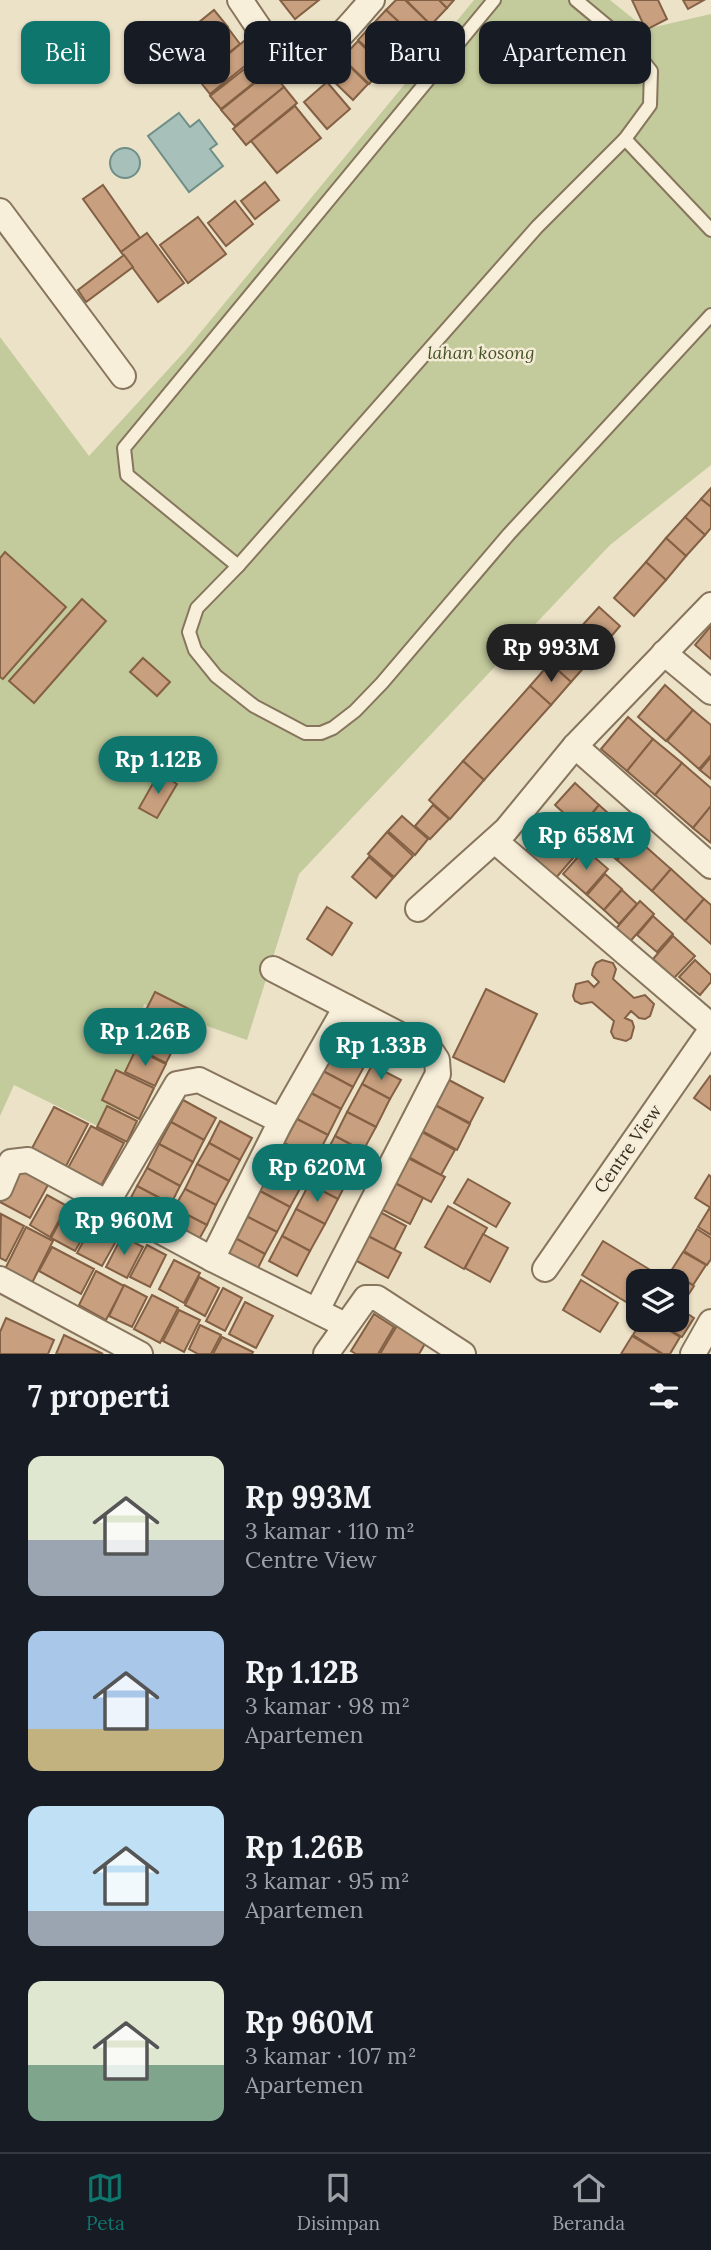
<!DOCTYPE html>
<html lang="id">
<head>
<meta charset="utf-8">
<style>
  :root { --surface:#171b24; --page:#20242c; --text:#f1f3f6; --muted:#9ea1a6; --line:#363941; --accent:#0f766e }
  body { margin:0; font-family:Lora,serif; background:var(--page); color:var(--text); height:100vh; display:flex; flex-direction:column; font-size:26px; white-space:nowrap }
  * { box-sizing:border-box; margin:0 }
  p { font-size:23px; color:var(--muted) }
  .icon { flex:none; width:38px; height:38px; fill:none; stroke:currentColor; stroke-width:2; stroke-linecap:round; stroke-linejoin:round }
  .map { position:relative; height:1354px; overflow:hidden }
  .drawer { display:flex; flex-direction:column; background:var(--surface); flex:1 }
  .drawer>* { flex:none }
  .banner { position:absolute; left:21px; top:21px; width:670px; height:63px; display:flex; gap:14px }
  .buttons { position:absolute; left:626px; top:1269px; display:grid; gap:14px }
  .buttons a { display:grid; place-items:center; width:63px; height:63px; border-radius:14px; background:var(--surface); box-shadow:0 2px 5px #0004; font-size:35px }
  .price { position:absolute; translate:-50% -60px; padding:0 16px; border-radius:24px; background:var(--accent); color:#fff; font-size:23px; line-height:46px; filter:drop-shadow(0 2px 4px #0008) }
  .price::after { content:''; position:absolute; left:50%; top:42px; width:21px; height:16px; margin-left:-10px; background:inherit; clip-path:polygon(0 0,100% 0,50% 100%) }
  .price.active { background:#222; color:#fff }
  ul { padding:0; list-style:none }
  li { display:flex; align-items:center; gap:21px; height:175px; padding:0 28px }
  li span { display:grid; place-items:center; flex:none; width:196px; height:140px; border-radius:14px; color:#555 }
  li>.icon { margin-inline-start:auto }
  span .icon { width:84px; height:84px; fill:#fffc; stroke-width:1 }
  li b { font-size:30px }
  h2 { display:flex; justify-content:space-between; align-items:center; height:84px; padding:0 28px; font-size:30px }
  .pill { padding:0 24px; border-radius:14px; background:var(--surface); box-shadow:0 2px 5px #0004; font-size:24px; line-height:63px }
  .pill.active { background:var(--accent); color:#fff }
  .tab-bar { display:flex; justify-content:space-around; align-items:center; height:98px; border-top:2px solid var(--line); background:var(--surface); font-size:19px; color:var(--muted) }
  .tab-bar a { display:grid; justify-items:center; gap:4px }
  .tab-bar .active { color:var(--accent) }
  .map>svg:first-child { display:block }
  .green { fill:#c3ca9b }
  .water { fill:#a8c0ba; stroke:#6f8e87; stroke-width:2 }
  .building { fill:#c8a07f; stroke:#846044; stroke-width:2 }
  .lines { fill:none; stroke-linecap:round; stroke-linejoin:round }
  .service-casing { stroke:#87755d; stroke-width:16 }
  .minor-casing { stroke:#87755d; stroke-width:28 }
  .service { stroke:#f7efda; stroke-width:12 }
  .minor { stroke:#f7efda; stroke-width:24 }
  .labels { text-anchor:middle; stroke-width:5; stroke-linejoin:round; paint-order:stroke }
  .park-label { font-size:18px; font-style:italic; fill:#465328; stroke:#f4ecd6 }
  .street-label { font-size:18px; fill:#382c20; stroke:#f4ecd6 }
</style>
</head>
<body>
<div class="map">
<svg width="711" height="1354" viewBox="0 0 711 1354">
  <rect width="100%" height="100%" fill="#ece2c7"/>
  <polygon class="green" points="474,0 610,0 646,29 711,14 711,465 610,545 299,874 247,1040 144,1004 116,1135 14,1085 0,1116 0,337 89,456 186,350"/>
  <g class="water">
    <polygon points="179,113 190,127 199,120 217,144 210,149 223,166 189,192 148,136"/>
    <circle cx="125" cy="163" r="15"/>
  </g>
  <g class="building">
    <polygon points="280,0 319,0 295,19"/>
    <polygon points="396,0 405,0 431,25 417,39 386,10"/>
    <polygon points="406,0 439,0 447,8 431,25"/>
    <polygon points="439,0 454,0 447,8"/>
    <polygon points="632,0 658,0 667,19 646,30"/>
    <polygon points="683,0 704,0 688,9"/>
    <polygon points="214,10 228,27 184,62 171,45"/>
    <polygon points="386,10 417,39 403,54 372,25"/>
    <polygon points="372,25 405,57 391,71 358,40"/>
    <polygon points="228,28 240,44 197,78 184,63"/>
    <polygon points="249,37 261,53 210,94 198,79"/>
    <polygon points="358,41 385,67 369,84 342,58"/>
    <polygon points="261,56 271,69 221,109 210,96"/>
    <polygon points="341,58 368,84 353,100 326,74"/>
    <polygon points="271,70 284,87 235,126 221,110"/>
    <polygon points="327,82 350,109 327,129 304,102"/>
    <polygon points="284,87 297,103 246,145 233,129"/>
    <polygon points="295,106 321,138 277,173 251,141"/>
    <polygon points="265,182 279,200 255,219 241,201"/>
    <polygon points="103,185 140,238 121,252 83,199"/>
    <polygon points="235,201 253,224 226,246 208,223"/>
    <polygon points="198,217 226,254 188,283 160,245"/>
    <polygon points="147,233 184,283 158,302 121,252"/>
    <polygon points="124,255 133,267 86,302 78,290"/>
    <polygon points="711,488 711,507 701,499"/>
    <polygon points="701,499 711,507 711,528 705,535 685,517"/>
    <polygon points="685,517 705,535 686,556 666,538"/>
    <polygon points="666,538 686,556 666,580 646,562"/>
    <polygon points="5,552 66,607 3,679 0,677 0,558"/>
    <polygon points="646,562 666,580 634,616 614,598"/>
    <polygon points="82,599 106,621 34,703 9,681"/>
    <polygon points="599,607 620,626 602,647 580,628"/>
    <polygon points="711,626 711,659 695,645"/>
    <polygon points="580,628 602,647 571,682 550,663"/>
    <polygon points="143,658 170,682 157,696 130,672"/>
    <polygon points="550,663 571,682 551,705 530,686"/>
    <polygon points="665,685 693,710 666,741 638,717"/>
    <polygon points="530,686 551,705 484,780 463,761"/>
    <polygon points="693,710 711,725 711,755 699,769 667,741"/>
    <polygon points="628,717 653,739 627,771 601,749"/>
    <polygon points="653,739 682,763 655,795 627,771"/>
    <polygon points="711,757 711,779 700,770"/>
    <polygon points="463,761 484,780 450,819 429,800"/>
    <polygon points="682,763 711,788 711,806 693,828 655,795"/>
    <polygon points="159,773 177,784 157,818 139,808"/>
    <polygon points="575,783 599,805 580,828 555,805"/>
    <polygon points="433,805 449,819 430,839 415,826"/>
    <polygon points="599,805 636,838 617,860 580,828"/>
    <polygon points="711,806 711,843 693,828"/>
    <polygon points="402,816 428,839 415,855 388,831"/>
    <polygon points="549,824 579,851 555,879 525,852"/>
    <polygon points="387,832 413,856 394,877 368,854"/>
    <polygon points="636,838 671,869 652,891 617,860"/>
    <polygon points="585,849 608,869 586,894 563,874"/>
    <polygon points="369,857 393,878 376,898 352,877"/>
    <polygon points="671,869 704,899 685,921 652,891"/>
    <polygon points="605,874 622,889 604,910 587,895"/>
    <polygon points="622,890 637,904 619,924 604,910"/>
    <polygon points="704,899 711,905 711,944 685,921"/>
    <polygon points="640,901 654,914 627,945 613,932"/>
    <polygon points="327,907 352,923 332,955 307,939"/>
    <polygon points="653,916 673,934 657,952 637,935"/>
    <polygon points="673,936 695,956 674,978 653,959"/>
    <polygon points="602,960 613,963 616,969 613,979 634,998 645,995 654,1004 650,1016 645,1019 639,1018 631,1011 625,1018 632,1021 634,1027 631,1038 626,1041 614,1038 611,1032 614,1021 592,1002 581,1004 575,1001 573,996 576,984 588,981 594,987 599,982 592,975 593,969 596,963"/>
    <polygon points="695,960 711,975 711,982 700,995 679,977"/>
    <polygon points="486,989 537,1014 504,1082 453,1057"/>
    <polygon points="155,992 193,1011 180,1039 141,1020"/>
    <polygon points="138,1019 178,1040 166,1063 126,1043"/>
    <polygon points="335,1047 366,1063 353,1087 323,1071"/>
    <polygon points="136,1049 166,1064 155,1086 125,1072"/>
    <polygon points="372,1065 401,1080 390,1099 362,1084"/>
    <polygon points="116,1070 154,1088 139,1119 102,1100"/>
    <polygon points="323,1071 353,1087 341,1109 311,1093"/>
    <polygon points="710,1076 711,1077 711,1110 694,1098"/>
    <polygon points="449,1080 483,1098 470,1123 435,1105"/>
    <polygon points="362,1084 390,1099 376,1127 347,1112"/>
    <polygon points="311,1093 341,1109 328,1135 297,1119"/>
    <polygon points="183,1100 216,1118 204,1140 171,1122"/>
    <polygon points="435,1105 470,1124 457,1150 422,1131"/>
    <polygon points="107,1106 137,1121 127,1142 97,1127"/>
    <polygon points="54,1107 88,1124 65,1168 31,1150"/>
    <polygon points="347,1112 376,1127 363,1151 335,1136"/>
    <polygon points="297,1119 328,1135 315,1160 284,1143"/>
    <polygon points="220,1121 252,1138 240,1160 209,1143"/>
    <polygon points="171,1122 204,1140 193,1162 159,1144"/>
    <polygon points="91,1126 124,1143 101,1186 68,1168"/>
    <polygon points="422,1132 455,1150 441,1175 409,1157"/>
    <polygon points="335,1136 363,1151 350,1176 322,1160"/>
    <polygon points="209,1143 240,1160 229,1181 197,1164"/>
    <polygon points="284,1143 315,1160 302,1185 271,1168"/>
    <polygon points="159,1144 193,1162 180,1186 147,1168"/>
    <polygon points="408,1158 445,1177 431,1202 395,1183"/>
    <polygon points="322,1160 350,1176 338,1199 309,1184"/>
    <polygon points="197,1164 229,1181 216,1205 185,1189"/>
    <polygon points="18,1168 48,1185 30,1218 0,1202"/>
    <polygon points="147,1168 180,1186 171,1204 137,1186"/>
    <polygon points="271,1168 302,1185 290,1207 260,1191"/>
    <polygon points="709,1175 711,1177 711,1208 695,1198"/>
    <polygon points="468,1179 510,1203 496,1227 454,1203"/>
    <polygon points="395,1183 423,1198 410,1224 381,1209"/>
    <polygon points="309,1184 338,1199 325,1224 296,1209"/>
    <polygon points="137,1186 171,1204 161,1223 127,1205"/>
    <polygon points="185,1189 216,1205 207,1225 174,1208"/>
    <polygon points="260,1191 290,1207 277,1232 246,1216"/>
    <polygon points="47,1195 67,1206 50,1237 30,1225"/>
    <polygon points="448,1206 487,1228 464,1269 425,1247"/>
    <polygon points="67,1208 92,1222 75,1251 51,1238"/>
    <polygon points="174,1208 207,1225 197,1243 165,1226"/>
    <polygon points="296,1209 325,1224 310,1251 282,1236"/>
    <polygon points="709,1209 711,1210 711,1235 698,1227"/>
    <polygon points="380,1212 406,1226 394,1250 368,1236"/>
    <polygon points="1,1214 24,1226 6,1261 0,1258"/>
    <polygon points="246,1216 277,1232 265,1254 235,1238"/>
    <polygon points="94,1222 119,1236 102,1266 77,1253"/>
    <polygon points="26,1227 53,1241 32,1283 5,1269"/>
    <polygon points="697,1229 711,1238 711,1259 707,1265 684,1251"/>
    <polygon points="483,1234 508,1248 490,1282 465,1268"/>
    <polygon points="122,1236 143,1247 127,1278 106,1267"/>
    <polygon points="282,1236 310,1251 297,1276 269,1261"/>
    <polygon points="368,1236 401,1253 388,1278 355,1260"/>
    <polygon points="235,1238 265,1254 256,1272 226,1255"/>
    <polygon points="603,1241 652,1271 646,1281 639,1281 639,1293 631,1305 582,1275"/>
    <polygon points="147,1245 166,1255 150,1287 130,1277"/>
    <polygon points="52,1247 94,1269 81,1294 39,1271"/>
    <polygon points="683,1252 706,1265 693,1285 671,1271"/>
    <polygon points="174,1260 200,1273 184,1303 159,1289"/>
    <polygon points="96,1271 124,1286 106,1320 79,1305"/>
    <polygon points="670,1272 694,1286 680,1307 677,1305 677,1281 665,1281"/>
    <polygon points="199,1277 219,1288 205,1316 185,1305"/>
    <polygon points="581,1280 618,1303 600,1332 563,1310"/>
    <polygon points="124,1285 147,1297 132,1327 109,1316"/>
    <polygon points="223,1288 242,1298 225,1331 206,1321"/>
    <polygon points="152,1295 178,1308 160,1343 134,1329"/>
    <polygon points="245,1302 273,1316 256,1348 229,1334"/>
    <polygon points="677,1307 694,1318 682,1337 653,1320 677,1320"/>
    <polygon points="179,1310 200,1320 184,1352 163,1341"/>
    <polygon points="374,1314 394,1327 378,1354 356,1354 351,1351"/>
    <polygon points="6,1318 54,1340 48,1354 0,1354 0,1332"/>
    <polygon points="642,1320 652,1320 680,1337 670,1354 663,1354 633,1335"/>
    <polygon points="398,1324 426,1342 419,1354 380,1354"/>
    <polygon points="200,1325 221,1335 211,1354 198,1354 189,1349"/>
    <polygon points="64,1335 103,1354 56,1354"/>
    <polygon points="632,1336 662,1354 621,1354"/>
    <polygon points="222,1337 253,1352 252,1354 213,1354"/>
  </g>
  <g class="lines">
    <defs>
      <g id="service">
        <polyline points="576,0 630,45 651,71 650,105 625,139 537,227 238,566 197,608 189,632 195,650 216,676 254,706 305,733 321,733 333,728 355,711 382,683 509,534 711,315"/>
        <polyline points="625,139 711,230"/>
        <polyline points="238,566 127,475 124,448 494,0"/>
      </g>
      <g id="minor">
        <path d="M240,0C252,17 264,38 279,53C309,84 353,20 372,0"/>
        <polyline points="0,211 123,376"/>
        <polyline points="664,653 711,692"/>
        <polyline points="575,746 711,866"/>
        <polyline points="495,841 711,1026"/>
        <polyline points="418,909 506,830 575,746 711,605"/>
        <polyline points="273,969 431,1051 437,1060 438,1074 317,1310"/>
        <polyline points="0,1188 11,1162 28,1160 212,1259 345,1325"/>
        <polyline points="107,1203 177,1084 199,1080 281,1121"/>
        <polyline points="212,1259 281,1121 346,1007"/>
        <polyline points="545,1269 711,1030"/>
        <polyline points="0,1279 140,1354"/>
        <polyline points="326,1354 366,1298 377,1298 463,1354"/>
        <polyline points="693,1354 711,1322"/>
      </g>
    </defs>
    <use href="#service" class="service-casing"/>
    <use href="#minor" class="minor-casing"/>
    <use href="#service" class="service"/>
    <use href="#minor" class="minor"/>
  </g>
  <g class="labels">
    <g class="park-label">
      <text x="481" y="359">lahan kosong</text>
    </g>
    <g class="street-label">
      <text transform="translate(628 1149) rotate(-55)" y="6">Centre View</text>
    </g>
  </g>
</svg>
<div class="buttons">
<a><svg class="icon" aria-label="layers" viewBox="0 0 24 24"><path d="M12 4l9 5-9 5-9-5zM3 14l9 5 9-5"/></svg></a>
</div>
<b class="price active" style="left:551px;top:684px">Rp 993M</b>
<b class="price" style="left:158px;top:796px">Rp 1.12B</b>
<b class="price" style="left:586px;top:872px">Rp 658M</b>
<b class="price" style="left:145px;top:1068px">Rp 1.26B</b>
<b class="price" style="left:381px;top:1082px">Rp 1.33B</b>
<b class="price" style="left:317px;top:1204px">Rp 620M</b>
<b class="price" style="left:124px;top:1257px">Rp 960M</b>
<div class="banner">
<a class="pill active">Beli</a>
<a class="pill">Sewa</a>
<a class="pill">Filter</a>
<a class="pill">Baru</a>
<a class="pill">Apartemen</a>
</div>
</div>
<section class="drawer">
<h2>7 properti<svg class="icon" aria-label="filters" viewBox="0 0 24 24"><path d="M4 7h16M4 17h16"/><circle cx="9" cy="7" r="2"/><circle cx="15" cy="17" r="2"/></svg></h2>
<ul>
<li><span style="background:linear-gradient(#dfe7d0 60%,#9aa5b1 0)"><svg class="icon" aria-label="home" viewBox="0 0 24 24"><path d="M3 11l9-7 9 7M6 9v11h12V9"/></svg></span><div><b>Rp 993M</b><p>3 kamar · 110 m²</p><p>Centre View</p></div></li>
<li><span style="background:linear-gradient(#a9c7e8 70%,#c2b280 0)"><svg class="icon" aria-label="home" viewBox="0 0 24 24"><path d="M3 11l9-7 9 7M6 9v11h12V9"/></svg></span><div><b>Rp 1.12B</b><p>3 kamar · 98 m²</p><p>Apartemen</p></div></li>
<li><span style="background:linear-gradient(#bfe0f5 75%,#9aa5b1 0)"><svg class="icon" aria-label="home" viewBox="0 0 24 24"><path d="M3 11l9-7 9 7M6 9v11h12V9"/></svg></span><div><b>Rp 1.26B</b><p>3 kamar · 95 m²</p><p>Apartemen</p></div></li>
<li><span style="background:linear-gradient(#dfe7d0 60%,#7fa58c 0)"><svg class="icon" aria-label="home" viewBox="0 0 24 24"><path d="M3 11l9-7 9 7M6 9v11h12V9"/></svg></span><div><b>Rp 960M</b><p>3 kamar · 107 m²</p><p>Apartemen</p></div></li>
</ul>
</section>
<nav class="tab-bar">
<a class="active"><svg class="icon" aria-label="map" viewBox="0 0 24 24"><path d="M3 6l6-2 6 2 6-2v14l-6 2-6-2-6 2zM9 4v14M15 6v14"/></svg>Peta</a>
<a><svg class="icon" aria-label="saved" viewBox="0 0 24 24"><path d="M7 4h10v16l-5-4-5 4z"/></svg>Disimpan</a>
<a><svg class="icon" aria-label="home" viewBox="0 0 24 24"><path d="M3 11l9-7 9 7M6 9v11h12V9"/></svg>Beranda</a>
</nav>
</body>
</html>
